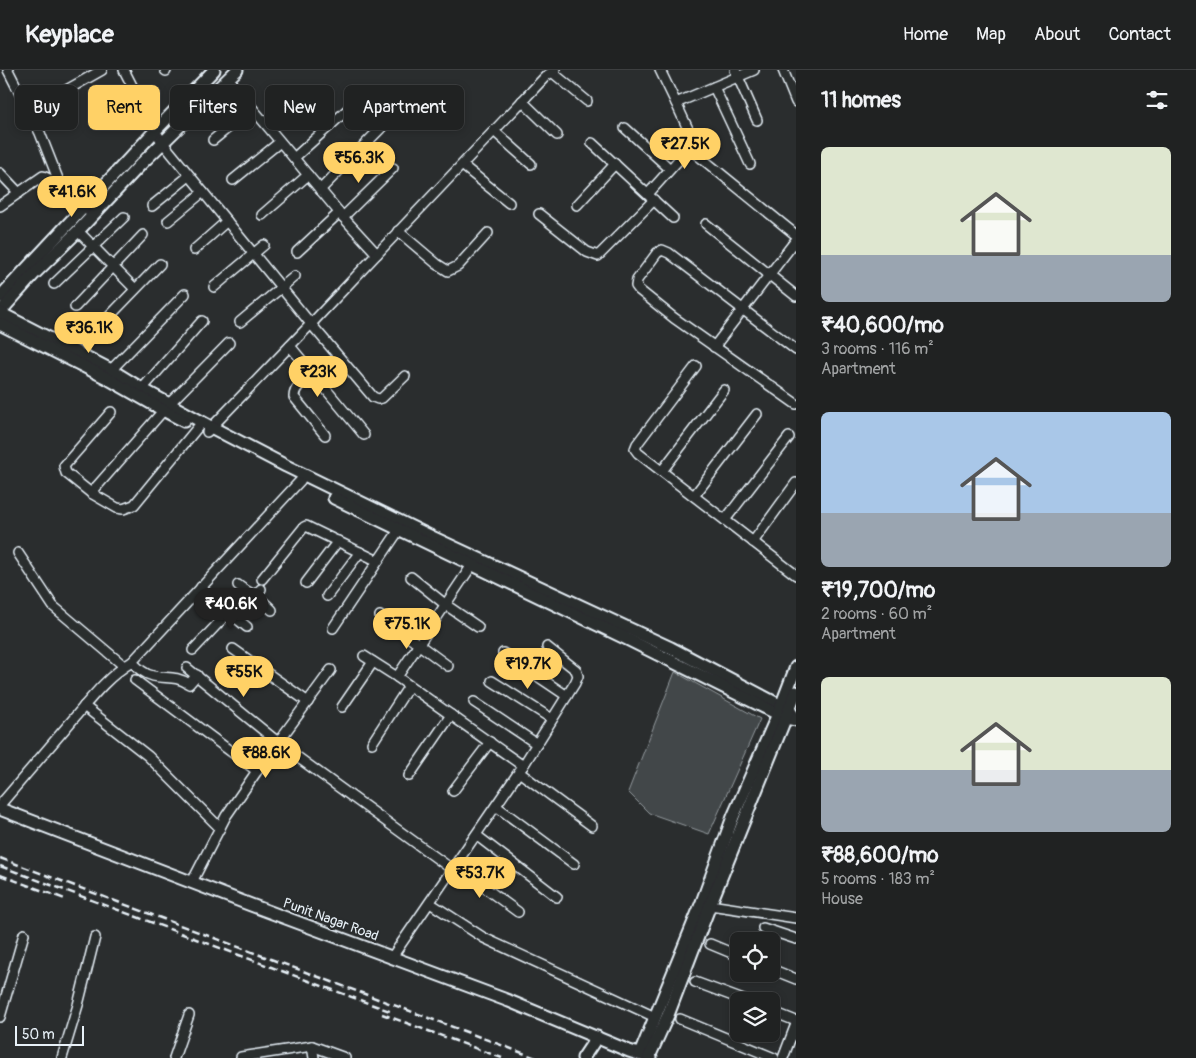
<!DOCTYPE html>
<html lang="en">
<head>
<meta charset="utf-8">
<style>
  :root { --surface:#202222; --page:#282a2a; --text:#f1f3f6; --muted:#a2a4a5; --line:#3d3f40; --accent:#ffd166 }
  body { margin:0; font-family:Pangolin,sans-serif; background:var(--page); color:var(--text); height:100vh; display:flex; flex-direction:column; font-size:19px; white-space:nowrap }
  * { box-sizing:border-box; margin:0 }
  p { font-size:16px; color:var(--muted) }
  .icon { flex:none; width:28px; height:28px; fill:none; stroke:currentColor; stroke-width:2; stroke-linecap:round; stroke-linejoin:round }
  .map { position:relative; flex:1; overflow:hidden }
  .details { display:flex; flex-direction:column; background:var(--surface); width:400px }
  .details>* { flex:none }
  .banner { position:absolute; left:15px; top:15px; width:475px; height:45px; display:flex; gap:10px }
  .fabs { position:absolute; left:730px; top:862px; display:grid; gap:10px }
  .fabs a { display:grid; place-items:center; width:50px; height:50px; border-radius:8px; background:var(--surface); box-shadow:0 2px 8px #0003,0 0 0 1px var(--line); font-size:25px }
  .scale { position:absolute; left:15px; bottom:12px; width:69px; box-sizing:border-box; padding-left:5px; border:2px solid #e8f1f8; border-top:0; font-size:14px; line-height:18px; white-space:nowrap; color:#e8f1f8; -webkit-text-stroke:4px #2a2d2e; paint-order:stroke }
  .price { position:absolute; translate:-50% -42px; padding:0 11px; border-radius:18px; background:var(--accent); color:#111; font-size:16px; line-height:32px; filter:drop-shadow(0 1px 2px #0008) }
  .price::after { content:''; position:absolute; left:50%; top:30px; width:15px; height:11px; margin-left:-8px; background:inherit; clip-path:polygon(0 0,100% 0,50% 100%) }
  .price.current { background:#222; color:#fff }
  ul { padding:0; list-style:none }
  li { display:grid; align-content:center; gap:10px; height:265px; padding:0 25px }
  li span { display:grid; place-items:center; height:155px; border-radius:8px; color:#555 }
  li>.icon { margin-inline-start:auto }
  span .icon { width:90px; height:90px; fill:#fffc; stroke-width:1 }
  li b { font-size:21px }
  h2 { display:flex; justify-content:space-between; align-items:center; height:60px; padding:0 25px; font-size:21px }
  .chip { padding:0 18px; border-radius:8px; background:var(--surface); box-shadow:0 2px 8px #0003,0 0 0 1px var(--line); font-size:18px; line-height:45px }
  .chip.current { background:var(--accent); color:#111 }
  header { display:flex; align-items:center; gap:30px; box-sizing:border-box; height:70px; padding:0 25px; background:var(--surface); border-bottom:1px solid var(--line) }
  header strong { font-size:24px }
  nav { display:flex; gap:28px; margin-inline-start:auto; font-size:18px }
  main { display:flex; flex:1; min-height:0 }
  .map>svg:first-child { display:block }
  .green { fill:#424648; stroke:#959ca0 }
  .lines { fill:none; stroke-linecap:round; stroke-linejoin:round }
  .minor-casing { stroke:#e8f1f8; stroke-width:12 }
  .tertiary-casing { stroke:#e8f1f8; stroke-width:15 }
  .minor { stroke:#2a2d2e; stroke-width:9 }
  .tertiary { stroke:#2a2d2e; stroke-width:11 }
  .rail { stroke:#e8f1f8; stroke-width:2.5; stroke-dasharray:8 4; stroke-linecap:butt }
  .labels { text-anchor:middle; stroke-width:4.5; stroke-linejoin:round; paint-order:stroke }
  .street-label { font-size:14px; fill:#e8f1f8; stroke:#2a2d2e }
</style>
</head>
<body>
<header>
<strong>Keyplace</strong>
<nav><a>Home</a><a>Map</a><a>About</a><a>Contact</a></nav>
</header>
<main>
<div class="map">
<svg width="796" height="988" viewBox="0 0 796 988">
  <rect width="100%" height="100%" fill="#2a2d2e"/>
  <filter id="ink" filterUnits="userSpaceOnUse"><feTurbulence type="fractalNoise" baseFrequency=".02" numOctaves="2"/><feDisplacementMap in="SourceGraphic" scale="10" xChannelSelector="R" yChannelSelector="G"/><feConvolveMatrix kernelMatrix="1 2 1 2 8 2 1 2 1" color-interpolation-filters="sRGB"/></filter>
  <g filter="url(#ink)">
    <polygon class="green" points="675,602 760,649 709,764 649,743 628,722"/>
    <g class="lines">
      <defs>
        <g id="minor">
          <polyline points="8,0 40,63 60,114"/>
          <polyline points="124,0 155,61 163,73 311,254 373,327 378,329 382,328 405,306"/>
          <polyline points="165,0 166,1"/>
          <polyline points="660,0 676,33 754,0"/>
          <polyline points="735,0 757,50"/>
          <polyline points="783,0 796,32"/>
          <polyline points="552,2 587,31"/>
          <polyline points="228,9 343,147 377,184"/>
          <polyline points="714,17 750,94"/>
          <polyline points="63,22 102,0"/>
          <polyline points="522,31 557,65"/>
          <polyline points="676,33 688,59"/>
          <polyline points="625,58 670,99"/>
          <polyline points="494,61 531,94"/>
          <polyline points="213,70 252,38"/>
          <polyline points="592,73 673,148"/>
          <polyline points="294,88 356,32"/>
          <polyline points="462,95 509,133"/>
          <polyline points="0,103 19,123"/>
          <polyline points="233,110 280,72"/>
          <polyline points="320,120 385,54"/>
          <polyline points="648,124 683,85 688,82 694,82 796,165"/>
          <polyline points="577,135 615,94"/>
          <polyline points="0,136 43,106 60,114 88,141"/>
          <polyline points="152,136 189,106"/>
          <polyline points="539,144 587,182 598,186 654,130"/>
          <polyline points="262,145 308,105"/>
          <polyline points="343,147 393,98"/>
          <polyline points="168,151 203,122"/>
          <polyline points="706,154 796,226"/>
          <polyline points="78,161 135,219"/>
          <polyline points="398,161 437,194 448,201 458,196 488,163"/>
          <polyline points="194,180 227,151"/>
          <polyline points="297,182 339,143"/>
          <polyline points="54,214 124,147"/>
          <polyline points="214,217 264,175"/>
          <polyline points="75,237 143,165"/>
          <polyline points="240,252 295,206"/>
          <polyline points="101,255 160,194"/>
          <polyline points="290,276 364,365"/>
          <polyline points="714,277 796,170"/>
          <polyline points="796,280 669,183 662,180 657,183 637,210 636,216 639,220 674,248 796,334"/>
          <polyline points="696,296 637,374 635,379 638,383 796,505"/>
          <polyline points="111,300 185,224"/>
          <path d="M314,304C306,310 294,316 294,327L325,365"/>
          <polyline points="142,319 202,251"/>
          <polyline points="111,342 64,396 66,403 91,423 117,438 123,439 134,435 198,357"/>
          <polyline points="207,362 311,254 377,184 546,6 555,0"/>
          <polyline points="662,401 724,320"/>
          <polyline points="91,423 169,334 229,273"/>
          <polyline points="694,426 757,344"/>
          <polyline points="725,450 789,367"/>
          <polyline points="753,472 796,413"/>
          <polyline points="18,483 53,536 124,596"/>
          <polyline points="411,507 446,535 478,557"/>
          <polyline points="262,509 304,457 306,456 378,491"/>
          <polyline points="306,513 338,471"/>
          <path d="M238,515C244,520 249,522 256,526C262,530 267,535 272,540"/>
          <path d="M201,517C209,525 225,547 236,548L261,519"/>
          <polyline points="327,526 360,482"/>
          <polyline points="380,546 448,596"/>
          <polyline points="236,548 247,557"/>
          <polyline points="333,558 399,460"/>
          <polyline points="233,579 308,632"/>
          <polyline points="193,580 227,544"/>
          <polyline points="503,583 567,626"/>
          <polyline points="364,586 397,607 523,696"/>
          <path d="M132,592C138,598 144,604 153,606C167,609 175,605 189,614L197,605"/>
          <polyline points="187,598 285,678 453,800"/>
          <polyline points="397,607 472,495"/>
          <polyline points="135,610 257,701"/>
          <polyline points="492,611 552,649"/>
          <polyline points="474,632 537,674"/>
          <polyline points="84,636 148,686 220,758"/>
          <polyline points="342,637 373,592"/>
          <polyline points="372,673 409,616"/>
          <polyline points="519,702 592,756"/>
          <polyline points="409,706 451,645"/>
          <polyline points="453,721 490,672"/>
          <path d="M0,735C23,708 46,681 69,654C88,632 107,606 132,592L300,411L304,404"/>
          <polyline points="496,736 574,794"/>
          <polyline points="476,765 557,827"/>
          <polyline points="455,796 518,842"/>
          <polyline points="192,812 226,746 257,701 331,600"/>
          <polyline points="430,833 484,868 655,947"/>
          <polyline points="705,833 710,835 796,848"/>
          <polyline points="763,858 796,869"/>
          <polyline points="710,874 739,886"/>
          <polyline points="392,887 523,696 575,613 578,606 576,600 547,577"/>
          <polyline points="771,899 796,909"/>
          <polyline points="695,912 746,931"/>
          <polyline points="771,941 796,951"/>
          <polyline points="0,947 24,864"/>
          <polyline points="680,949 774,988"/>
          <polyline points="312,976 314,988"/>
          <polyline points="241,987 312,976 345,988"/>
          <polyline points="62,988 78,935 95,867"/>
          <polyline points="174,988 189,945"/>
          <polyline points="783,988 796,954"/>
        </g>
        <g id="tertiary">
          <polyline points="0,227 155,61 214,0"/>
          <polyline points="0,242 33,205 78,161 140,95 237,0"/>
          <polyline points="0,243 111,300 142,319 211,357 286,396 434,468 671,578 789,640 796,649"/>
          <polyline points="0,254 105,307 163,340 184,351"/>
          <polyline points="334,428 625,568 786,648 796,650"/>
          <polyline points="0,739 251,835 509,931 629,981 651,988"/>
          <polyline points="640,984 702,832 733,747 778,644 796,597"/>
          <polyline points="649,987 668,945 710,835 796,622"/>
          <polyline points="583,988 597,967"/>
        </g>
      </defs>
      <use href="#minor" class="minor-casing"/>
      <use href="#tertiary" class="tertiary-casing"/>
      <use href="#minor" class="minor"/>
      <use href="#tertiary" class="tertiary"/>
      <g class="rail">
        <polyline points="0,788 536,988"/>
        <polyline points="0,796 392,942"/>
        <polyline points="0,805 65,829"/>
        <polyline points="382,944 502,988"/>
      </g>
    </g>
  </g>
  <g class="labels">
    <g class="street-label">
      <text transform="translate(331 849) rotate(20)" y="5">Punit Nagar Road</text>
    </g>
  </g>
</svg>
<div class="fabs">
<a><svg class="icon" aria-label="locate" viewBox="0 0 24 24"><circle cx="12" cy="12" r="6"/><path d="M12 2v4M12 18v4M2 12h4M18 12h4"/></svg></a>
<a><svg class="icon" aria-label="layers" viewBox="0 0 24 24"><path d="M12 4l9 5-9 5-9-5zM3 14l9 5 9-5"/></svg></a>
</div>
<div class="scale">50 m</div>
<b class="price" style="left:685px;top:100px">₹27.5K</b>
<b class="price" style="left:359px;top:114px">₹56.3K</b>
<b class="price" style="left:72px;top:148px">₹41.6K</b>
<b class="price" style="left:89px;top:284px">₹36.1K</b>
<b class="price" style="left:318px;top:328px">₹23K</b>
<b class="price current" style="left:231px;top:560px">₹40.6K</b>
<b class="price" style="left:407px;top:580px">₹75.1K</b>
<b class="price" style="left:528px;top:620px">₹19.7K</b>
<b class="price" style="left:244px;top:628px">₹55K</b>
<b class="price" style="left:266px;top:709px">₹88.6K</b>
<b class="price" style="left:480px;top:829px">₹53.7K</b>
<div class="banner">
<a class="chip">Buy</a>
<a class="chip current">Rent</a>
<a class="chip">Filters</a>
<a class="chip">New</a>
<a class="chip">Apartment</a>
</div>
</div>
<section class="details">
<h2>11 homes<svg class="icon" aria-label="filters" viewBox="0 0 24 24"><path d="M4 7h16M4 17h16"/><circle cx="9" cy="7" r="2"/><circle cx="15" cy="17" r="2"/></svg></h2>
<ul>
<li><span style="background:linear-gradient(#dfe7d0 70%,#9aa5b1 0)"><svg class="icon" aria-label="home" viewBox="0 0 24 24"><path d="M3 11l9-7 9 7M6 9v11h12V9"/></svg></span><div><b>₹40,600/mo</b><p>3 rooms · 116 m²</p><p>Apartment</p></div></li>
<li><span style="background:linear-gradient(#a9c7e8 65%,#9aa5b1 0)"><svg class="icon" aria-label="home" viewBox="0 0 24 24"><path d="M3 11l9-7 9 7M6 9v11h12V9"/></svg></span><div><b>₹19,700/mo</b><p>2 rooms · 60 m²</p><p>Apartment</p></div></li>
<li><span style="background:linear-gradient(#dfe7d0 60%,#9aa5b1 0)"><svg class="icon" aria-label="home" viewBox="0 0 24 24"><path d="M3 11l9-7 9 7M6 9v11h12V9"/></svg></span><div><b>₹88,600/mo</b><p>5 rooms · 183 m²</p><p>House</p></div></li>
</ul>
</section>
</main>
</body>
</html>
